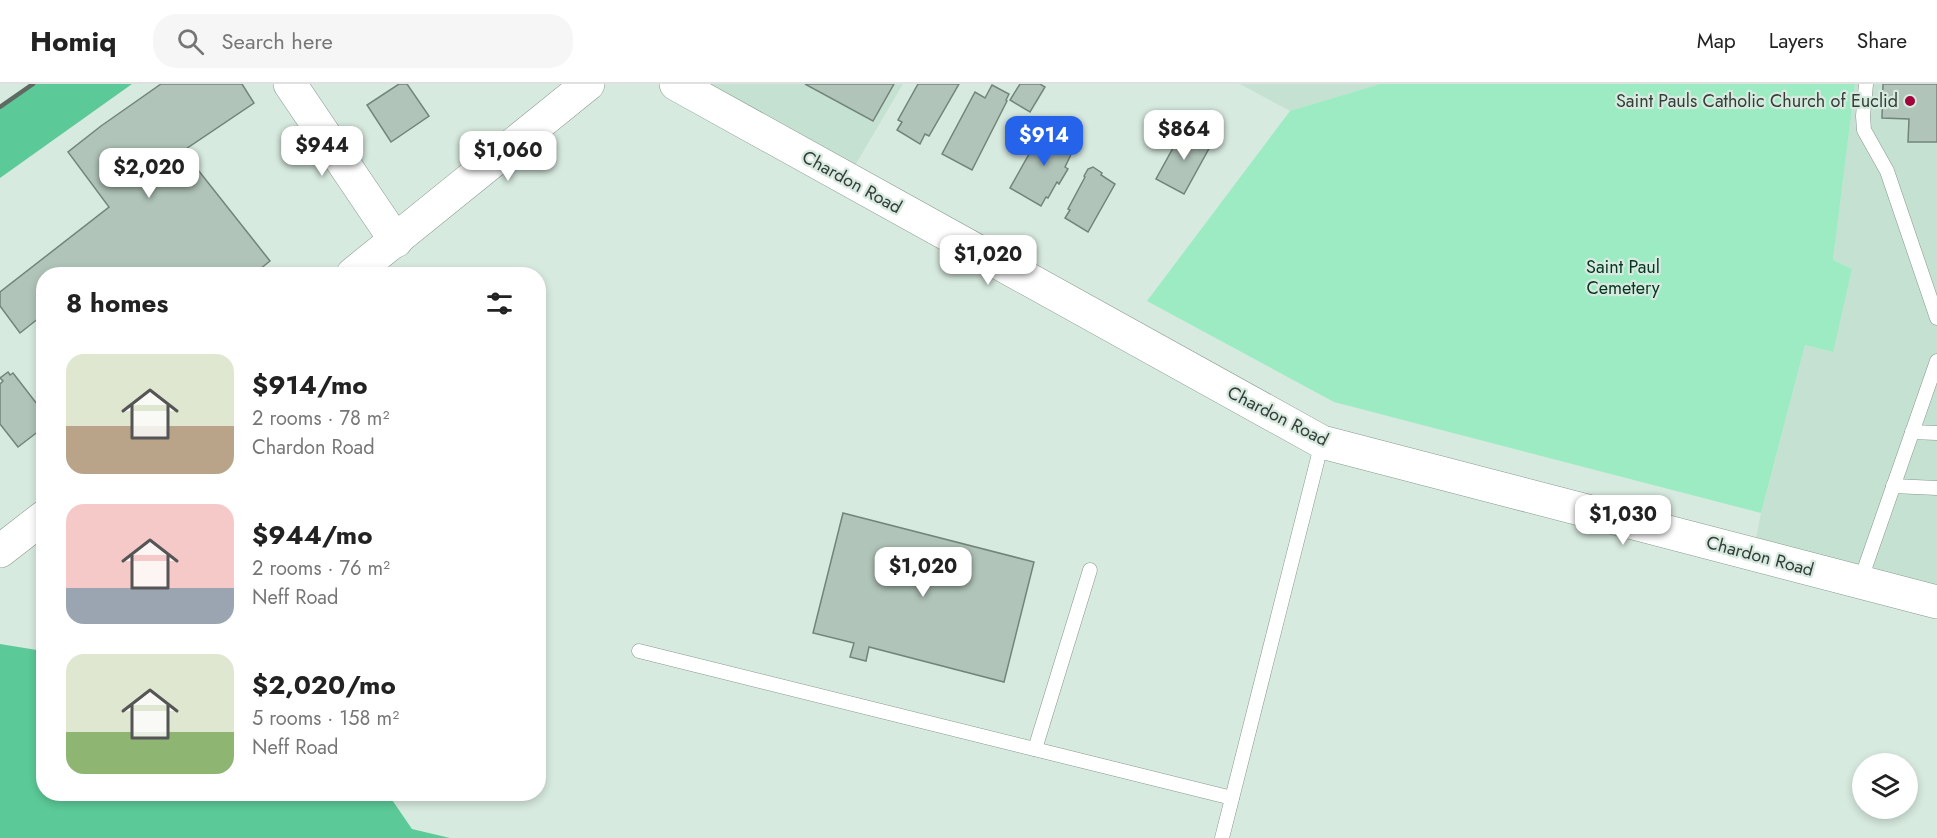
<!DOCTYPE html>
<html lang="en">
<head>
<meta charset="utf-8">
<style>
  :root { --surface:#fff; --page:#f6f6f6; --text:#222; --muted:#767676; --line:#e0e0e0; --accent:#2563eb }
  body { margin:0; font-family:Jost,sans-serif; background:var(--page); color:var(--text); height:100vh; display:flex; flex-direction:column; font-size:22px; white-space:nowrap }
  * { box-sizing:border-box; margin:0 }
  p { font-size:20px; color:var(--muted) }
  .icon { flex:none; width:33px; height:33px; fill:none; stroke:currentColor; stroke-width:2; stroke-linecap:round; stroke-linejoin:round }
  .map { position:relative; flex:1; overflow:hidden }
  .side { position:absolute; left:36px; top:183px; width:510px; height:534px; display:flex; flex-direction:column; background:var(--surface); border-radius:24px; box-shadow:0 3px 9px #0003 }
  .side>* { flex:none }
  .buttons { position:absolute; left:1852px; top:669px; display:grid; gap:12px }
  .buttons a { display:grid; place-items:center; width:66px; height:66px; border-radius:50%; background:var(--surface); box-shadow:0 3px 9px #0003; font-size:30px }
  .price { position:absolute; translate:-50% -51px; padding:0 14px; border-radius:12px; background:#fff; color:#222; font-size:20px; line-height:39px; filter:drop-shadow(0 2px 3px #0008) }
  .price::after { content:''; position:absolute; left:50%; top:36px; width:18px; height:14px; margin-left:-9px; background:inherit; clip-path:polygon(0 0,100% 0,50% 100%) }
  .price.selected { background:var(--accent); color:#fff }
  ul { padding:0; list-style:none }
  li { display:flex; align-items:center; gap:18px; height:150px; padding:0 30px }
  li span { display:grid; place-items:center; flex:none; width:168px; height:120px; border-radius:18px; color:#555 }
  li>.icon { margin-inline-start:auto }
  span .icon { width:72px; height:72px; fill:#fffc; stroke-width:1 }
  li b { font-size:26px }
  h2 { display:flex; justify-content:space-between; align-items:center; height:72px; padding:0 30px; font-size:26px }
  header { display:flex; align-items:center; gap:36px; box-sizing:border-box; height:84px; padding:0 30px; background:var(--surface); border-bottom:2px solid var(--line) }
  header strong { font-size:28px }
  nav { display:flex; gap:33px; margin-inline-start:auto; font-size:21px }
  .search { width:420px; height:54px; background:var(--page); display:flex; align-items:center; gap:15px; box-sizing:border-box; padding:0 21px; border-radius:24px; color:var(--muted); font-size:22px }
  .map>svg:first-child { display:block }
  .built { fill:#c5e1d1 }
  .green { fill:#9debc3 }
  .forest { fill:#5cca98 }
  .building { fill:#b0c4b9; stroke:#73857b; stroke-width:1.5 }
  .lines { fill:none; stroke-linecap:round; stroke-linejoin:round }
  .lane-casing { stroke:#86998e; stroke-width:15 }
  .secondary-casing { stroke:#86998e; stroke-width:34 }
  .lane { stroke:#fff; stroke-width:14 }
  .secondary { stroke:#fff; stroke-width:33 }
  .rail { stroke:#5f6a63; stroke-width:4.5 }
  .poi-dot { fill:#a1023c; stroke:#d7eadf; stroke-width:2 }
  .labels { text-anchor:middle; stroke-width:4.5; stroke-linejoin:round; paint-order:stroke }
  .poi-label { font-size:18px; fill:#353d38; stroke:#d7eadf; text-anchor:end }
  .street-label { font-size:18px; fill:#353d38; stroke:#d7eadf }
  .park-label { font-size:18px; fill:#053723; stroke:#d7eadf }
</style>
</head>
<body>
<header>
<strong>Homiq</strong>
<div class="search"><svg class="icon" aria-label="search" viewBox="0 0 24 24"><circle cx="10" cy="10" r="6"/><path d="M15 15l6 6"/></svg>Search here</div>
<nav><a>Map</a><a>Layers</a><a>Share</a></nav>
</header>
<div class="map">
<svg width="1937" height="754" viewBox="0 0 1937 754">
  <rect width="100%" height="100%" fill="#d7eadf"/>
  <g class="built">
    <polygon points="676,0 903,0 847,95"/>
    <polygon points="1240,0 1380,0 1290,27"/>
    <polygon points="1855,0 1937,0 1937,518 1753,470 1761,429 1805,261 1832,268 1852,185 1833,176"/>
  </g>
  <polygon class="green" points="1380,0 1855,0 1833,176 1852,185 1833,268 1805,261 1761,429 1334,318 1147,217 1290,27"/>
  <g class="forest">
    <polygon points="33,0 132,0 0,94 0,23"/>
    <polygon points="0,560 43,567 44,710 388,710 412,745 450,754 0,754"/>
  </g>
  <g class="building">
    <polygon points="161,0 242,0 254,19 183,67 270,177 254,190 44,190 44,230 20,249 0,222 0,208 109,123 68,68 101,42"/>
    <polygon points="399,0 407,0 429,32 391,58 367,21"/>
    <polygon points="805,0 894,0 873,37"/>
    <polygon points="918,0 959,0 929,52 925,50 920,60 897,46 902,38 898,36"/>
    <polygon points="1020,0 1040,0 1045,3 1030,28 1010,16"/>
    <polygon points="1883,0 1937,0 1937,58 1908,58 1909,35 1882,34"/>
    <polygon points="992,1 1009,10 1006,16 1007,17 972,86 942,70 975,8 985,14"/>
    <polygon points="1184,44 1212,59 1184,110 1156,95"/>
    <polygon points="1042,47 1057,55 1061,48 1077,58 1065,83 1068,85 1059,100 1057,98 1048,114 1046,113 1041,122 1010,104"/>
    <polygon points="1093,83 1102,89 1101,91 1115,100 1088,148 1065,134 1070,126 1068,125 1085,93 1084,92 1088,85"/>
    <polygon points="8,288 10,291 13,289 44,329 44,343 18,363 0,340 0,300 3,297 0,294"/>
    <polygon points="843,429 1034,478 1004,598 869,563 866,577 850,573 854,559 813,549"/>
  </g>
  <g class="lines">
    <defs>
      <g id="lane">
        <polyline points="1866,0 1863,32 1864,46 1887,87 1937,234"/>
        <polyline points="1912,348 1937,349"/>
        <polyline points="1893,402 1937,404"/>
        <polyline points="1860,498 1937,277"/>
        <polyline points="639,567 1232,714"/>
        <polyline points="1035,665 1090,486"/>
        <polyline points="1222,754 1322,358"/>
      </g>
      <g id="secondary">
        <polyline points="290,0 396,157"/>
        <polyline points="676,0 1322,358 1937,518"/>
        <polyline points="353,190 588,0"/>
        <polyline points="0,467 44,433"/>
      </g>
    </defs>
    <use href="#lane" class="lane-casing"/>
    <use href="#secondary" class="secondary-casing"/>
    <use href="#lane" class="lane"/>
    <use href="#secondary" class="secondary"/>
    <polyline class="rail" points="0,23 33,0"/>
  </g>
  <circle class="poi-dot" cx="1910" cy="17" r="6"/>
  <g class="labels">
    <g class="poi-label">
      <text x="1898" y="23">Saint Pauls Catholic Church of Euclid</text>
    </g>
    <g class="street-label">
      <text transform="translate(852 98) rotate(29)" y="6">Chardon Road</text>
      <text transform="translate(1278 332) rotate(27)" y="6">Chardon Road</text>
      <text transform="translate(1760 472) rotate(15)" y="6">Chardon Road</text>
    </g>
    <g class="park-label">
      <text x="1623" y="189">Saint Paul<tspan x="1623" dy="21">Cemetery</tspan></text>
    </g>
  </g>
</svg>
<div class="buttons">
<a><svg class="icon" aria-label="layers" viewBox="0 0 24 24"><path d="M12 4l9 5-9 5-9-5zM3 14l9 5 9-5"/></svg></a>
</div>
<b class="price" style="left:1184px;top:77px">$864</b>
<b class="price selected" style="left:1044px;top:83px">$914</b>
<b class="price" style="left:322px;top:93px">$944</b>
<b class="price" style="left:508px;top:98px">$1,060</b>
<b class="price" style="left:149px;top:115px">$2,020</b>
<b class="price" style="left:988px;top:202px">$1,020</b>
<b class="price" style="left:1623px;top:462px">$1,030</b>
<b class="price" style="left:923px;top:514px">$1,020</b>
<section class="side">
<h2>8 homes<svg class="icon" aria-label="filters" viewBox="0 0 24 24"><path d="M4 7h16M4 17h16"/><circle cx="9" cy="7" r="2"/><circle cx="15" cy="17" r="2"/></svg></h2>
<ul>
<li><span style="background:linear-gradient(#dfe7d0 60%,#b9a48a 0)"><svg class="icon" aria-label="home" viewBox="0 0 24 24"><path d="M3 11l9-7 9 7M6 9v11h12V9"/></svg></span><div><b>$914/mo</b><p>2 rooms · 78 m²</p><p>Chardon Road</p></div></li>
<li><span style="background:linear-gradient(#f6c9c9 70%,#9aa5b1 0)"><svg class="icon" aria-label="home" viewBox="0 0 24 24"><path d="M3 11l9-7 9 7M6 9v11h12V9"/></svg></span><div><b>$944/mo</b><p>2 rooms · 76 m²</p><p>Neff Road</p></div></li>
<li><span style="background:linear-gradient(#dfe7d0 65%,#8fb573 0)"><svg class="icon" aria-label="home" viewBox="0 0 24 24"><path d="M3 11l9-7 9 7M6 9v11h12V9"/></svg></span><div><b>$2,020/mo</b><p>5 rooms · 158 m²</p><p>Neff Road</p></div></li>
</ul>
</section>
</div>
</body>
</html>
